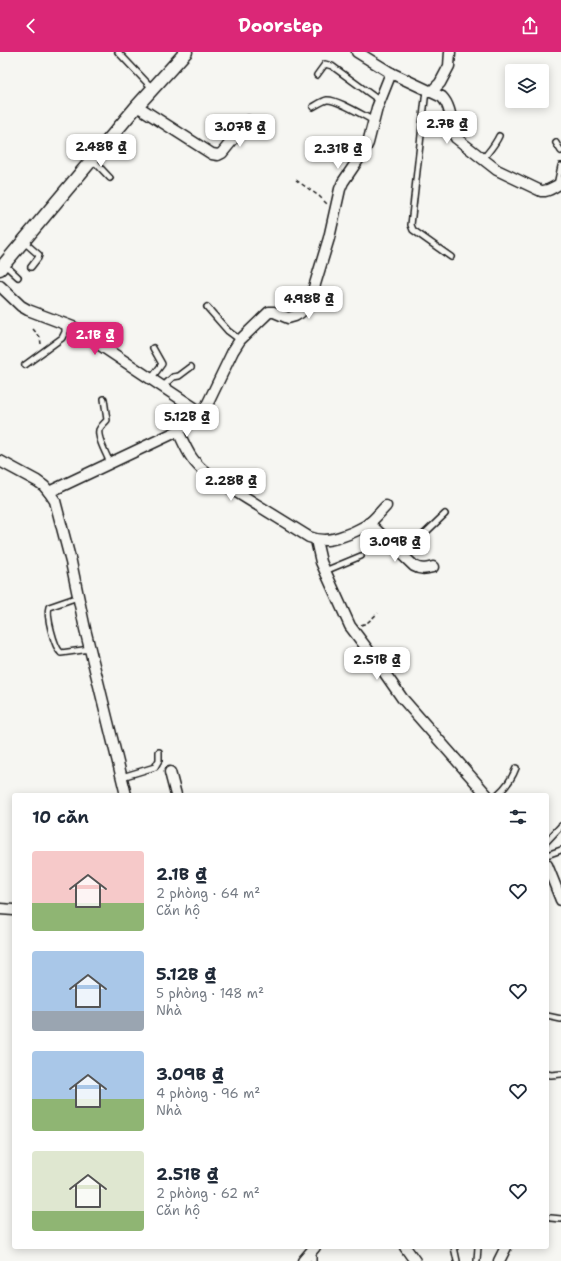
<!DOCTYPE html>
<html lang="vi">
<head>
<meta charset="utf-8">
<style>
  :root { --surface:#fff; --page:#f2f2f3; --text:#1f2937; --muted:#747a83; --accent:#db2777 }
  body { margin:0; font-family:"Shantell Sans",sans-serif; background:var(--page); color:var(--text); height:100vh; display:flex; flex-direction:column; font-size:15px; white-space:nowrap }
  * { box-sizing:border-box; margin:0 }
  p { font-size:13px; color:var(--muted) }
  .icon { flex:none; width:22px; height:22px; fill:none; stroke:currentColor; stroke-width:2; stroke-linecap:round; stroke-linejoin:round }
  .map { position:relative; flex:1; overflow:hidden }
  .details { position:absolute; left:12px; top:741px; width:537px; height:456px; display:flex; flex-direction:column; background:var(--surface); border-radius:4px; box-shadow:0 2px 10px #0003 }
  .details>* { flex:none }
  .fabs { position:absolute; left:505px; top:12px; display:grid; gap:8px }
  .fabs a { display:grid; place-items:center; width:44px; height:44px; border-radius:4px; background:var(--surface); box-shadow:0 2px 10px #0003; font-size:20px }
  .price { position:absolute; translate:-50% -34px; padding:0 9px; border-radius:8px; background:#fff; color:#222; font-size:13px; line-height:26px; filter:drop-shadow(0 1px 2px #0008) }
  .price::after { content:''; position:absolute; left:50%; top:24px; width:12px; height:9px; margin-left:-6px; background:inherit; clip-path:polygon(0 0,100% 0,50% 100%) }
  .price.on { background:var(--accent); color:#fff }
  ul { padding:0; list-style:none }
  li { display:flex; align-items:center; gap:12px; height:100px; padding:0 20px }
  li span { display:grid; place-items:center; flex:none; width:112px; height:80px; border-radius:4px; color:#555 }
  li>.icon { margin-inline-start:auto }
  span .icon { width:48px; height:48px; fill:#fffc; stroke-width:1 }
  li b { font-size:17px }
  h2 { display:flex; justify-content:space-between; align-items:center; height:48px; padding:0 20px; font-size:17px }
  header { display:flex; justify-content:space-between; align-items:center; height:52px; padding:0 20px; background:var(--accent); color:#fff; font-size:18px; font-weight:700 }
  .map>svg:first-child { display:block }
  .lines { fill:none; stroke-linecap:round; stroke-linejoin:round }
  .service-casing { stroke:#1c1c1c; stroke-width:8 }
  .minor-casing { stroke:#1c1c1c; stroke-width:13 }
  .tertiary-casing { stroke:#1c1c1c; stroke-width:15 }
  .path { stroke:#1c1c1c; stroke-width:1.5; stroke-dasharray:4 3; stroke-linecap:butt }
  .service { stroke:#f6f6f2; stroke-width:5 }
  .minor { stroke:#f6f6f2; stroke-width:10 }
  .tertiary { stroke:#f6f6f2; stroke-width:12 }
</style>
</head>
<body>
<header><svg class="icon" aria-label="back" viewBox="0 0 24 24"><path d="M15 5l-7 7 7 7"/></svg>Doorstep<svg class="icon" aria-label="share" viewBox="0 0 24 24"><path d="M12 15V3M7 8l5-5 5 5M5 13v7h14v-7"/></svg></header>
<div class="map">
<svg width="561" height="1209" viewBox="0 0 561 1209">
  <rect width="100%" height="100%" fill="#f6f6f2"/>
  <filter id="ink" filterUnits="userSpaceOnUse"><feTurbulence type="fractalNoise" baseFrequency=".025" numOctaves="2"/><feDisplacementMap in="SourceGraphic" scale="8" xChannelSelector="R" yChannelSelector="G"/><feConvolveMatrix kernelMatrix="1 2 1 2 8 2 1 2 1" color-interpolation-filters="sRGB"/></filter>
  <g filter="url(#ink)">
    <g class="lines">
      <defs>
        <g id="service">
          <polyline points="118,0 153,37"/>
          <polyline points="317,23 325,12 332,14 380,49"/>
          <polyline points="426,38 411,173 413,178 451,205"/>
          <path d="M313,55C317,53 322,49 327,48C337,47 364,64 374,69"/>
          <polyline points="556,91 561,99"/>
          <path d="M483,107C489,99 495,93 499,84"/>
          <polyline points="93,108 110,126"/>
          <polyline points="557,133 561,114"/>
          <polyline points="23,189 39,203 38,206 31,215"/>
          <polyline points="5,213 18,225"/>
          <polyline points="207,255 228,279 240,288"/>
          <polyline points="25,313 62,286 65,280 65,271"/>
          <polyline points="151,327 162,312 153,296"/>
          <polyline points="162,335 173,325 179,324 191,315"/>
          <path d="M104,347L107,368C105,371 101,373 99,378C97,386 107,403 110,411"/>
          <polyline points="397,498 421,485 445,462"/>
          <polyline points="325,519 361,504"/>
          <path d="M78,545L49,555C46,563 54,595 61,601L90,597"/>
          <polyline points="122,725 155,715 159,708 159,700"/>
          <path d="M497,743C506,735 512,727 516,716"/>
          <polyline points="547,789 561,774"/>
          <polyline points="547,803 561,798"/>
          <polyline points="547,964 561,967"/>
          <polyline points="547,1022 551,1023 561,1022"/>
          <polyline points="551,1166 561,1167"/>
          <polyline points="454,1195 457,1209"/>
          <polyline points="313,1209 313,1200"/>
          <polyline points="477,1209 478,1195"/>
        </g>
        <g id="minor">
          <path d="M357,0L391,21L442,45C451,54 451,70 454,82L456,86L497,118L541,139C550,140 553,134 561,132"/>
          <polyline points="431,40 440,31 449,14 450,0"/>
          <polyline points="137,54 212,102 218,103 222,101 248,69"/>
          <polyline points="0,234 21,254 28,258 73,275 202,361"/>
          <path d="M178,379C187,398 191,410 209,423L309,485C325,491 336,487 351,481C357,478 363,476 368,472C375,467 380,460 386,454"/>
          <polyline points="0,409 37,429 44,434 49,440 55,449 71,510 85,577 126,743"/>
          <polyline points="49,440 178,379 194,368 202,361 207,353 233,299 240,288 269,260 274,260 288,266 295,264 300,261 309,252 329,186 340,137 343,130 364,99 368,91 377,56 391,21"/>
          <path d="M369,471L414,514C421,518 425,517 433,515"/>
          <polyline points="316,488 321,510 350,574 377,610 402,646 487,743"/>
          <polyline points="170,720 176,743"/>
          <polyline points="547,813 561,848"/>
          <polyline points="0,857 14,858"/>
          <polyline points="405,1195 415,1209"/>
          <polyline points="303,1209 315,1195"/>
          <polyline points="499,1209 506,1195"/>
        </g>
        <polyline id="tertiary" points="0,217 137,54 186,0"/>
      </defs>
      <use href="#service" class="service-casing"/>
      <use href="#minor" class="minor-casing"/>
      <use href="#tertiary" class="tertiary-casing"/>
      <g class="path">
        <polyline points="296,128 319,144 328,153"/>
        <polyline points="33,277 40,285 41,292"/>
        <polyline points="361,573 367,571 378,561"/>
      </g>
      <use href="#service" class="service"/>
      <use href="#minor" class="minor"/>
      <use href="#tertiary" class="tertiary"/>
    </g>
  </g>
</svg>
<div class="fabs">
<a><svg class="icon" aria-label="layers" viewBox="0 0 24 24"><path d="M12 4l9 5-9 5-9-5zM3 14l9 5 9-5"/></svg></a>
</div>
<b class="price" style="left:447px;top:93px">2.7B ₫</b>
<b class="price" style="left:240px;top:96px">3.07B ₫</b>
<b class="price" style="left:101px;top:116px">2.48B ₫</b>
<b class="price" style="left:338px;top:118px">2.31B ₫</b>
<b class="price" style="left:309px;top:268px">4.98B ₫</b>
<b class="price on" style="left:95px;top:304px">2.1B ₫</b>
<b class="price" style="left:187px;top:386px">5.12B ₫</b>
<b class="price" style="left:231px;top:450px">2.28B ₫</b>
<b class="price" style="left:395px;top:511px">3.09B ₫</b>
<b class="price" style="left:377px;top:629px">2.51B ₫</b>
<section class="details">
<h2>10 căn<svg class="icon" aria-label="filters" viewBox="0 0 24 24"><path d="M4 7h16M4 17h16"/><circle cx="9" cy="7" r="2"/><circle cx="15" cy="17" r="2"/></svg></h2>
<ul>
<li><span style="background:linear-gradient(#f6c9c9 65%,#8fb573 0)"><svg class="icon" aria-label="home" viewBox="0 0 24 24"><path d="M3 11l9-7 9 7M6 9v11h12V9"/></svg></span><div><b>2.1B ₫</b><p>2 phòng · 64 m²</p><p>Căn hộ</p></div><svg class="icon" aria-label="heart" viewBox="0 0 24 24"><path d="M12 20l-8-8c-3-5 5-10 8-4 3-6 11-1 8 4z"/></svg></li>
<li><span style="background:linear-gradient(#a9c7e8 75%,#9aa5b1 0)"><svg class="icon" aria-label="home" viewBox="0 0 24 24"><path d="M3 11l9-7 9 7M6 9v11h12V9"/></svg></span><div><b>5.12B ₫</b><p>5 phòng · 148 m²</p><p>Nhà</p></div><svg class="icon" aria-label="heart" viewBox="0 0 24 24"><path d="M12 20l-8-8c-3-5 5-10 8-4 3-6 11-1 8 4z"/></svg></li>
<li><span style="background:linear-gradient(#a9c7e8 60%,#8fb573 0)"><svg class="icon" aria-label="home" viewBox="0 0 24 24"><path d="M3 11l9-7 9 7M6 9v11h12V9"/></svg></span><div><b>3.09B ₫</b><p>4 phòng · 96 m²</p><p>Nhà</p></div><svg class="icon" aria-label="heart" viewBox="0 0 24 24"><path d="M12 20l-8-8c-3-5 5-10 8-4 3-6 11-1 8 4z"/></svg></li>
<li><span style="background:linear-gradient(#dfe7d0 75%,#8fb573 0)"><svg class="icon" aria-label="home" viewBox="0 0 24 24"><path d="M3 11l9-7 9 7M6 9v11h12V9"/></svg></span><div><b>2.51B ₫</b><p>2 phòng · 62 m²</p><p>Căn hộ</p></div><svg class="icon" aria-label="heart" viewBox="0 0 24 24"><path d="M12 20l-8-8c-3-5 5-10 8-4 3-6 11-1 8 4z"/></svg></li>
</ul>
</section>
</div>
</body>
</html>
